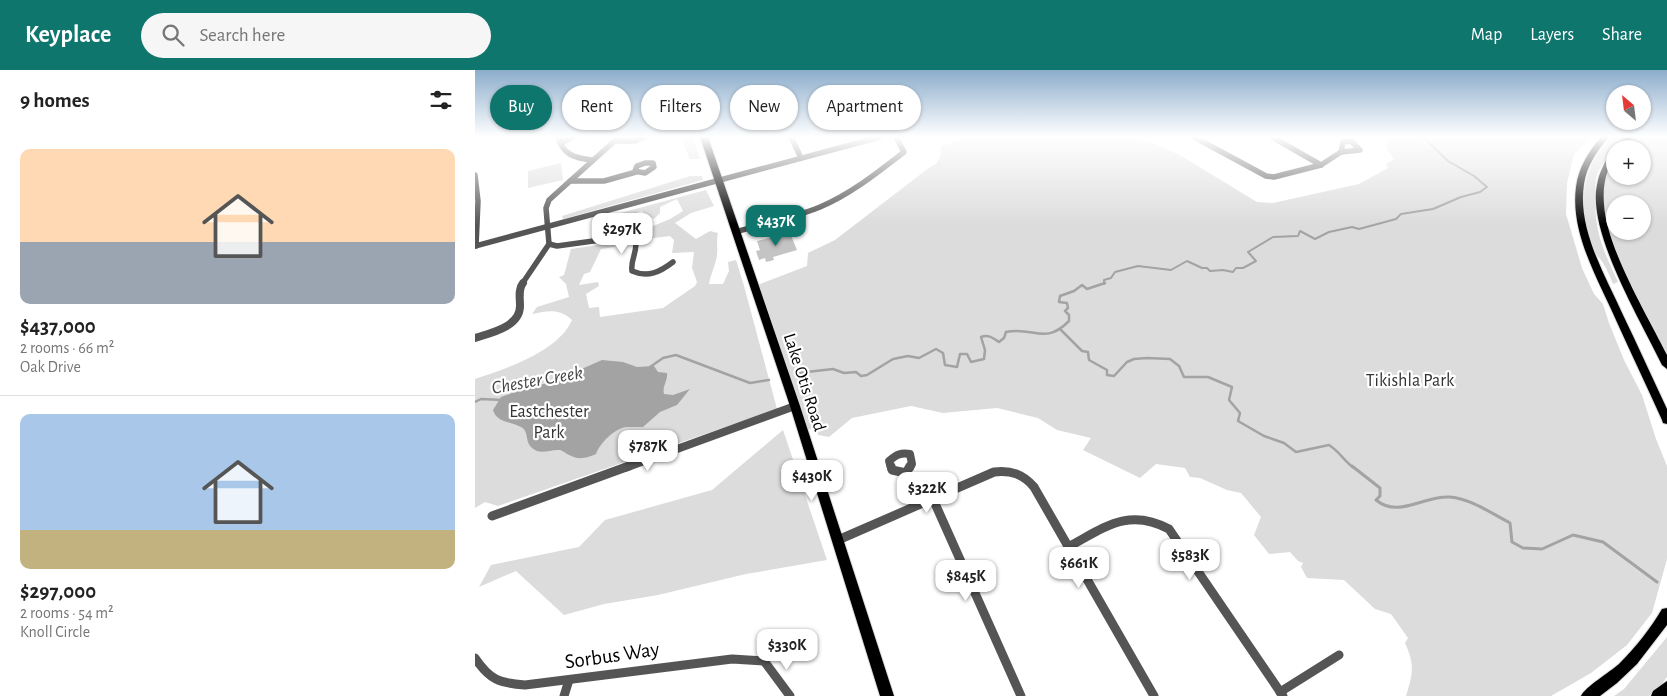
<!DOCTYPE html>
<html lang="en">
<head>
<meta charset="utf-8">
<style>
  :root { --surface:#fff; --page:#f6f6f6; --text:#222; --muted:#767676; --line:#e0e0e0; --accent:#0f766e }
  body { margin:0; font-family:"Alegreya Sans",sans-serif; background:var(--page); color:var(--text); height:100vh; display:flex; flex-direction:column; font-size:19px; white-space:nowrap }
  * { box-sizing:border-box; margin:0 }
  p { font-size:16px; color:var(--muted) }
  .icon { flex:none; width:28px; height:28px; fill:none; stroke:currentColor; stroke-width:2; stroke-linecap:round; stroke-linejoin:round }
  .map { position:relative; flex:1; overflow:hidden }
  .details { display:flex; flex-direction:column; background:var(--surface); width:475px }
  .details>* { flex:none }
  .banner { position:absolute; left:15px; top:15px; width:475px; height:45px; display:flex; gap:10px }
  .needle { width:32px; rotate:332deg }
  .controls { position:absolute; left:1131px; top:15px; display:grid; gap:10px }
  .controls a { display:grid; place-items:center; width:45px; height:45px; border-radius:50%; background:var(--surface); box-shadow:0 1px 4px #0004; font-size:25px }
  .price { position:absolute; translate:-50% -42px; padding:0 11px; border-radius:10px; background:#fff; color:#222; font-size:16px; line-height:32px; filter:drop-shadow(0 1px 2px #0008) }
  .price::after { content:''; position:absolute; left:50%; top:30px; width:15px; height:11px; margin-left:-8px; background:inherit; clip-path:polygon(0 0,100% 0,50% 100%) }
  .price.current { background:var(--accent); color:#fff }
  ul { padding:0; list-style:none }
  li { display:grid; align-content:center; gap:10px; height:265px; padding:0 20px }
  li+li { border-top:1px solid var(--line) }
  li span { display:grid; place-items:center; height:155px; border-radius:10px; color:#555 }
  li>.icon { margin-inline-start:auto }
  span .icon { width:90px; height:90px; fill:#fffc; stroke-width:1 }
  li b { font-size:21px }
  h2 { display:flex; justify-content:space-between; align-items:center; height:60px; padding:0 20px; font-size:21px }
  .chip { padding:0 18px; border-radius:22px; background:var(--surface); box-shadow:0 1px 4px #0004; font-size:18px; line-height:45px }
  .chip.current { background:var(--accent); color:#fff }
  header { display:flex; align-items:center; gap:30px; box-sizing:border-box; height:70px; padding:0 25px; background:var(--accent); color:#fff }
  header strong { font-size:24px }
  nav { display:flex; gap:28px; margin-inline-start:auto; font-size:18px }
  .search { width:350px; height:45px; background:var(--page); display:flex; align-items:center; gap:12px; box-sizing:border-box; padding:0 18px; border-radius:28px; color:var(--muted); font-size:19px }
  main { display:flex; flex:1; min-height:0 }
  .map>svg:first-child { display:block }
  .green { fill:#dcdcdc; fill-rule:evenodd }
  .water { fill:#a3a3a3 }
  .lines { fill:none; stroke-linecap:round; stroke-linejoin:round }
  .stream-far2 { stroke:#a3a3a3; stroke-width:2 }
  .stream-far1 { stroke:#a3a3a3; stroke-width:2.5 }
  .stream { stroke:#a3a3a3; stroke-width:3 }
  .building { fill:#c4c4c4 }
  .major-casing { stroke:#dbdbdb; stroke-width:2 }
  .minor-far2 { stroke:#555; stroke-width:5.5 }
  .minor-far1 { stroke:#555; stroke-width:8 }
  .minor { stroke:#555; stroke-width:9 }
  .major { fill:#000; fill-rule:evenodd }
  .labels { text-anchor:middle; stroke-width:4.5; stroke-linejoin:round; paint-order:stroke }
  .park-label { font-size:18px; fill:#333; stroke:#fff }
  .street-label { font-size:18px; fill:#000; stroke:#fff }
  .water-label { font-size:19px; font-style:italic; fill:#444; stroke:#fff }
  .near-street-label { font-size:21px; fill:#000; stroke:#fff }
</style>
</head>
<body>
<header>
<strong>Keyplace</strong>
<div class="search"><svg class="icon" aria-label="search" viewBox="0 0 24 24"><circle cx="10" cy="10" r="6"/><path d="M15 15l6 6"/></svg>Search here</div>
<nav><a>Map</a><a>Layers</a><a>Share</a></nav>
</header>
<main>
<section class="details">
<h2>9 homes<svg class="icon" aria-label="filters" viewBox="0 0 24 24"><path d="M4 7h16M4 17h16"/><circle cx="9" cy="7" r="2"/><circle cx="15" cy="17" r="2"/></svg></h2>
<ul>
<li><span style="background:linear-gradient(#ffd9b3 60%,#9aa5b1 0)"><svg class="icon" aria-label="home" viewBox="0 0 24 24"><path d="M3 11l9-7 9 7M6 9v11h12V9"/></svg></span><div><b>$437,000</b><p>2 rooms · 66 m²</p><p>Oak Drive</p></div></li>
<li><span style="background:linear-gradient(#a9c7e8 75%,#c2b280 0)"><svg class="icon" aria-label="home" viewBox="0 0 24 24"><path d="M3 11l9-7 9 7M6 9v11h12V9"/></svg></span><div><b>$297,000</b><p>2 rooms · 54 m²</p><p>Knoll Circle</p></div></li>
</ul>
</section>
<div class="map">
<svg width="1192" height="626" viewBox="0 0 1192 626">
  <rect width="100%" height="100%" fill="#fff"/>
  <g class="green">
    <polygon points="203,67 218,67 225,89 215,89 207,70"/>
    <path d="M492,67H662L703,84L782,132L798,133L884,114L913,98L911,94L919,89L911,78L913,73L904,67H1117L1099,84L1092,113L1091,144L1107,198L1119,224L1128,234L1134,253L1149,290L1167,325L1181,369L1192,396V489L1177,543L1152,575L1116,603L1076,626H931C938,603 940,595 930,573L933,568L916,544L900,539L869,510L832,508L826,497L828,493L823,491L815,482L794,484L779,465L786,447L766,423L752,420L725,408L715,407L710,398L681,394L665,408L608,380L616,368L582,360L563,348L522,338L468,343L436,336L377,348L354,367L343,365L341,357L333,360L310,301L280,216L332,196L333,183L360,170L455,97L461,94L466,85L465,77Z"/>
    <path d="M1138,67H1149C1139,78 1128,90 1122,105C1120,113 1120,123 1120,132C1121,167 1129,181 1143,212L1138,214C1135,207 1132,199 1128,193C1125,188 1121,185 1119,180C1103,141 1104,96 1138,67Z"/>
    <path d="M1160,67H1192V289C1181,267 1170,245 1160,223C1140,183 1111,131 1140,89V106H1168V79H1148ZM1140,134H1168V161H1140Z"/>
    <polygon points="86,93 88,110 53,118 53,101"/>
    <polygon points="215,106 227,106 228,110 88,149 87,146"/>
    <path d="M231,120L239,136L216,143L200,153L221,169L235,161L243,163C241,171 243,177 242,185C241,194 236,203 234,214H248L254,201L253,192L261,190L269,216L302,339L23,436L10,432L0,438V309C30,299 83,282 97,250C84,238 73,241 57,244L62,237L94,227L91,214L84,207L89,205L96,179L143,172L139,177L126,179L115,202L109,204L104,215L123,212L124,216L111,224L114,238L124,237L125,247L188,238L220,216L222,212L217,198L219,182L197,183L199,170L195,166L171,169L167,161L169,159H161L138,145ZM202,129L208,141L195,149L171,159L153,147L166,141L179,149L185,143V137Z"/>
    <polygon points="308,360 352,490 271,504 183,525 129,534 89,545 41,501 4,517 16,495 104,477 130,450 237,420"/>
    <polygon points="1192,567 1192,607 1186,615 1174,626 1139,626 1149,619"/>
  </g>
  <path class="water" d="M127,290L148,292L162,297L179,296L183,302L192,303C193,311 187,316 189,324L198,325L215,319L202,335L185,342L168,357C162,357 156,357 151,357C139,359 125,373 121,384C110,389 103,390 92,384C91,383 86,380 85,380C74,379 65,386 56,377C50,371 54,361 46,357C35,351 22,353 18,340L26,327L51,318L77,312Z"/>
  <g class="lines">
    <polyline class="stream-far2" points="629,214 629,210 636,208 640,202 663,196 696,200 712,191 727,198 732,198 735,201 748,200 758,202 761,198 768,198 781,191 773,182 798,167 823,166 825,161 840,169 854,162 877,157 884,159 921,149 926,144 958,139 986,127 1005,122 1012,117 999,106 973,91 948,67"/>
    <g class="stream-far1">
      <path d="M585,259L607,281L613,282L614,290L632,300V305L639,306L652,292L659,289L672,288L695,289L704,296L709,307H733L757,317L754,330L765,343L763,351L789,366L809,373L821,382L854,375C864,381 869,391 879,398"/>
      <polyline points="175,297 188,288 201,285 275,313 294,310"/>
      <path d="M323,303L358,299L369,303L381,302L386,306L392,305L418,289L433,286L444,288L461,279L468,283L470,295L482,297L485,284H492L496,292L509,289L510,280L506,267C513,264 518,268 524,272L529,268L531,262C559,256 569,276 594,251V245L590,241L593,238L592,233L584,232L585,226L599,221L607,215L612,219L630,213"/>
      <polyline points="0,332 6,329 27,330"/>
    </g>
    <path class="stream" d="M877,396L905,418V426L901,430C924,449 949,425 975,427C996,429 1016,443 1035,453L1037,472L1048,478L1067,479L1098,465L1128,472L1182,512"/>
  </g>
  <polygon class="building" points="315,163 322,180 298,187 299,190 291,192 290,188 284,190 281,181 285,180 282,171"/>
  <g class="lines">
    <defs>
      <g id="major">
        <polygon points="225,67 233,67 325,336 419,626 405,626 315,336"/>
        <path d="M1126,67H1134C1122,81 1112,95 1109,114C1102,159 1130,205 1148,245C1163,276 1177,307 1192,339V354L1188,353L1187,350C1172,317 1156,283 1141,250C1123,209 1095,163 1101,117C1103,98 1114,81 1126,67Z"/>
        <path d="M1151,67H1159L1147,79H1140C1140,88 1136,92 1133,100C1129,111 1128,122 1129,134C1131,177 1172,245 1192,285V299L1187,295C1166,251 1112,162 1122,115C1124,102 1130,92 1137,80H1140L1139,79L1140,77Z"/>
        <path d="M1192,538V555L1162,594L1142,613L1125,626H1106C1110,617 1135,602 1144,594C1161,577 1175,559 1187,539Z"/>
        <polygon points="1192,611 1192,626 1176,626 1178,621"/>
      </g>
    </defs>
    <use href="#major" class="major-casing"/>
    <g class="minor-far2">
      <path d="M83,67C88,85 100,88 117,90"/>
      <polyline points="316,67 326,88"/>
      <polyline points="719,67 791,106 799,107 846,95 866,82"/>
      <polyline points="797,67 846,95"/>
      <polyline points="140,71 160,71 169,67"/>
      <polygon points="876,71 885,80 866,82 868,72"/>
      <polyline points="86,73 98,67"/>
      <polygon points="170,93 178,93 179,97 170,103 160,101 162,96"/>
      <polyline points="0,105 3,131 1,176"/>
      <polyline points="95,111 129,111 161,102"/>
      <path d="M260,162C288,154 318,148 345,137C376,124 403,102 429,82L421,67"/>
      <path d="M74,174L82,176L140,168L160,169C164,180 155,189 157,201C173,208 185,202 198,192"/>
      <polyline points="0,176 405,67"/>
      <polyline points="47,214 74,174 71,138 74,130 144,67"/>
    </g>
    <g class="minor-far1">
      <path d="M0,268C15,263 45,257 45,236C45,228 43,219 48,213"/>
      <polyline points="150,398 320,336"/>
      <path d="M416,398L414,391C421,385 426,382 435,384L437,394L435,398"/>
    </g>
    <g class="minor">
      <polyline points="416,396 417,400 431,403"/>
      <polyline points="431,403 444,434"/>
      <polyline points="431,403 435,396"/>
      <polyline points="458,429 546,626"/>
      <polyline points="17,446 154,396"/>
      <path d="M363,470L519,402C536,400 548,404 559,417L679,626"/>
      <path d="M593,477C629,458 653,437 694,459L808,626"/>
      <path d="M0,588C15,610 24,613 50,615L257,589L289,591L302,568"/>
      <polyline points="289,591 315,626"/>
      <polyline points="805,622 864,585"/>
      <polyline points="89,626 94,610"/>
    </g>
    <use href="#major" class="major"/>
  </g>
  <linearGradient id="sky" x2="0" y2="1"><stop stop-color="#8cadcc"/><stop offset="0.43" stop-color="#fff"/><stop offset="1" stop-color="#fff" stop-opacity="0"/></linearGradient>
  <rect width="1192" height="155" fill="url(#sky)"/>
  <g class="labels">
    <g class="park-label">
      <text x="935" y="316">Tikishla Park</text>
      <text x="74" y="347">Eastchester<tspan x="74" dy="21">Park</tspan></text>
    </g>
    <g class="street-label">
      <text transform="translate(330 312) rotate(72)" y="6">Lake Otis Road</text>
    </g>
    <g class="water-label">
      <text transform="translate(62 309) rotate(-10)" y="7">Chester Creek</text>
    </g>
    <g class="near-street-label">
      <text transform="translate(137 585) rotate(-8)" y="7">Sorbus Way</text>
    </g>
  </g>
</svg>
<div class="controls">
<a><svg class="needle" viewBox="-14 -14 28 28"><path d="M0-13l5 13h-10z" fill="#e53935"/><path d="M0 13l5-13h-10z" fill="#767676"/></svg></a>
<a>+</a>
<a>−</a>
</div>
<b class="price current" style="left:301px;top:177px">$437K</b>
<b class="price" style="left:147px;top:185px">$297K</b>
<b class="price" style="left:173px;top:402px">$787K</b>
<b class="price" style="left:337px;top:432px">$430K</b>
<b class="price" style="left:452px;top:444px">$322K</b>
<b class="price" style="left:715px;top:511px">$583K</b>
<b class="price" style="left:604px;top:519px">$661K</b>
<b class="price" style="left:491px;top:532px">$845K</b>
<b class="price" style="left:312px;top:601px">$330K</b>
<div class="banner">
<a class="chip current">Buy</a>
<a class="chip">Rent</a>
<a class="chip">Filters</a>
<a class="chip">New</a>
<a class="chip">Apartment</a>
</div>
</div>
</main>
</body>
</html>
